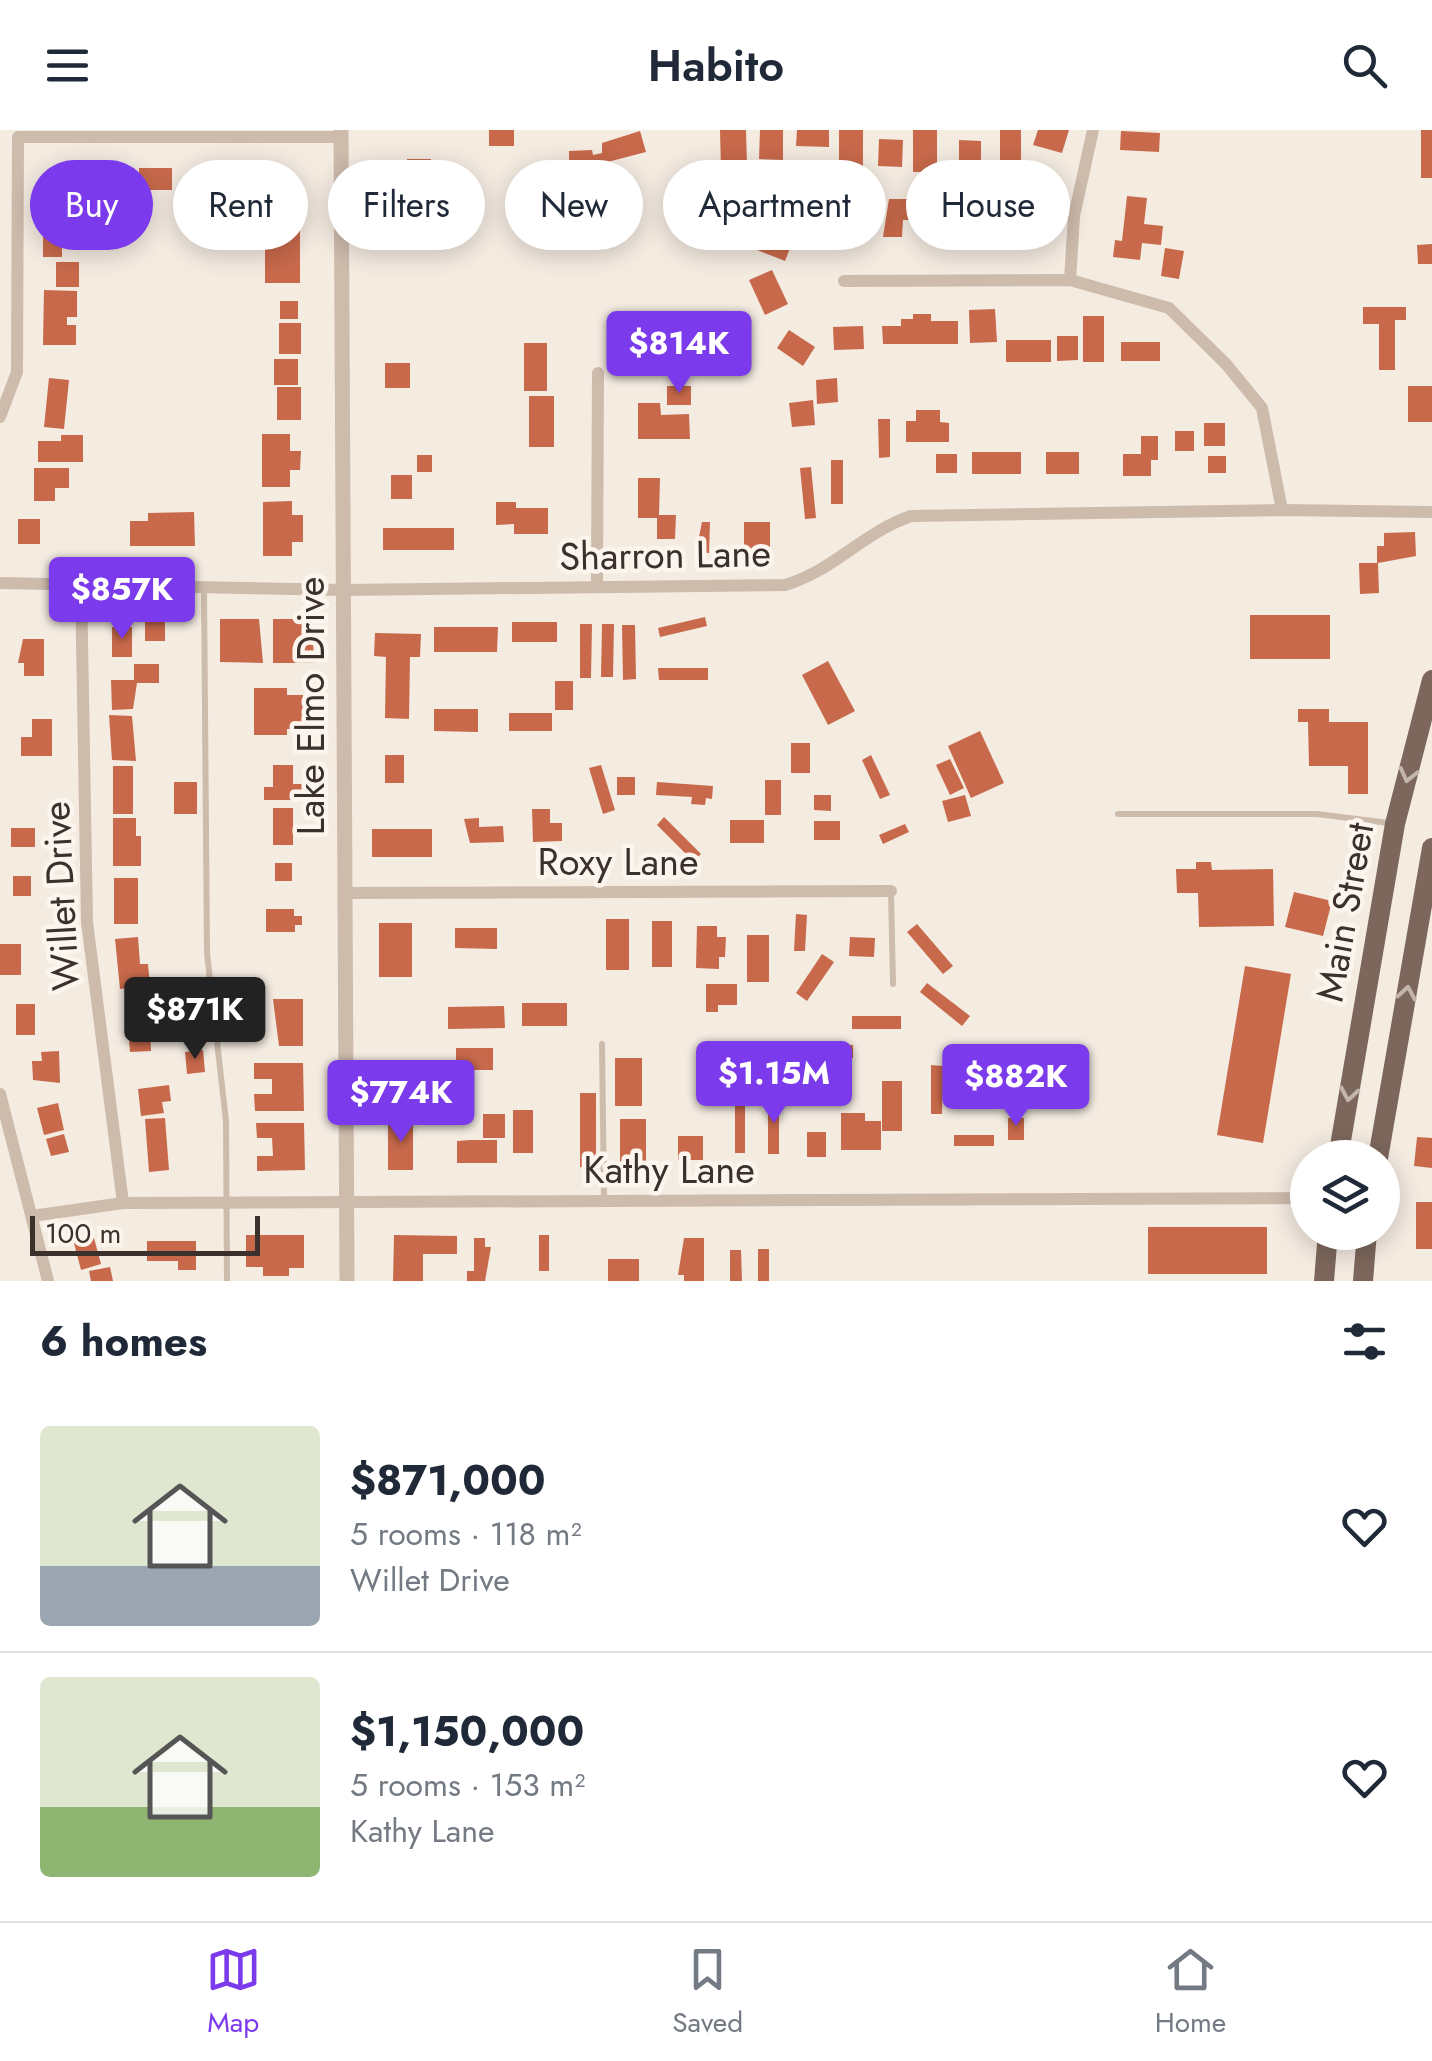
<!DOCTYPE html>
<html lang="en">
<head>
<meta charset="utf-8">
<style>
  :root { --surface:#fff; --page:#f2f2f3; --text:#1f2937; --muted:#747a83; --line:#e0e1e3; --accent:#7c3aed }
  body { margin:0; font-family:Jost,sans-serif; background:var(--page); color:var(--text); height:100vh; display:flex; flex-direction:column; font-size:38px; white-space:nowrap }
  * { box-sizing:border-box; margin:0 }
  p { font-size:32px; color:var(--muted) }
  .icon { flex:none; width:55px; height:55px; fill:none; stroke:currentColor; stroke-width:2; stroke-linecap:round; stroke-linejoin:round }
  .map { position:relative; height:1151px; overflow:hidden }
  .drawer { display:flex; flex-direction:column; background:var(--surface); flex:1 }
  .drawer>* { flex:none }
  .banner { position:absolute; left:30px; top:30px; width:1372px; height:90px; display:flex; gap:20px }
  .controls { position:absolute; left:1290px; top:1010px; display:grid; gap:20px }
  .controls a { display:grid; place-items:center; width:110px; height:110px; border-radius:50%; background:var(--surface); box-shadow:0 5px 25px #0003; font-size:50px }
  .scale { position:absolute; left:30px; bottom:25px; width:230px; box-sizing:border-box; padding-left:10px; border:5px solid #3b302b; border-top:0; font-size:28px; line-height:35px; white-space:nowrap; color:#3b302b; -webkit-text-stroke:8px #fbf5ee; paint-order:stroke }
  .price { position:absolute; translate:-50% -85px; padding:0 22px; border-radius:10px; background:var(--accent); color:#fff; font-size:32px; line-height:65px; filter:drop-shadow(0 2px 5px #0008) }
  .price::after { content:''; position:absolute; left:50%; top:60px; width:30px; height:22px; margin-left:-15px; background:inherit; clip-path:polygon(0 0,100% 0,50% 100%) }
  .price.on { background:#222; color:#fff }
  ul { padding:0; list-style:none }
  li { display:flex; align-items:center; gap:30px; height:250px; padding:0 40px }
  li+li { border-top:2px solid var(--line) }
  li span { display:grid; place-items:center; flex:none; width:280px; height:200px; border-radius:10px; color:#555 }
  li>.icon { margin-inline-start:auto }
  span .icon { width:120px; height:120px; fill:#fffc; stroke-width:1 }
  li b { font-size:42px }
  h2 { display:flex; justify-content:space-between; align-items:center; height:120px; padding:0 40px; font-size:42px }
  .chip { padding:0 35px; border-radius:45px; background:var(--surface); box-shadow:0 5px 25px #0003; font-size:35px; line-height:90px }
  .chip.on { background:var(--accent); color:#fff }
  header { display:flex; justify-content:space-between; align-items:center; height:130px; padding:0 40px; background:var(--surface); font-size:45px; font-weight:600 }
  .menu { display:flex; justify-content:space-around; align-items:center; height:140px; border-top:2px solid var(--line); background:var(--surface); font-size:28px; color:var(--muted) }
  .menu a { display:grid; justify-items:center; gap:5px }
  .menu .on { color:var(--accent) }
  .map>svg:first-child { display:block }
  .building { fill:#c8694b }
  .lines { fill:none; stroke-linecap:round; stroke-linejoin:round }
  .service { stroke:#cdbbac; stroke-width:6 }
  .minor { stroke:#cdbbac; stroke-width:12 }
  .tertiary { stroke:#cdbbac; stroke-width:15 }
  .primary { stroke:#7d675c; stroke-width:20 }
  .oneway { stroke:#c2b5ac }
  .labels { text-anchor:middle; stroke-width:9; stroke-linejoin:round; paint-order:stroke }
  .street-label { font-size:38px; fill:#3b302b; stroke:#fbf5ee }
</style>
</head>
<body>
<header><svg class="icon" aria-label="menu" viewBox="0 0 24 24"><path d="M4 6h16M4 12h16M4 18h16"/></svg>Habito<svg class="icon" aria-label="search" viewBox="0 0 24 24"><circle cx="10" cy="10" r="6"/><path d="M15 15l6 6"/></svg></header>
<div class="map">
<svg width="1432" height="1151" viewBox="0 0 1432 1151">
  <rect width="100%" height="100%" fill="#f4ebe1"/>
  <g class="building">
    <rect x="489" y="0" width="25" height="16"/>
    <polygon points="720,0 746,0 747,35 761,36 760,51 747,50 748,39 721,40"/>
    <polygon points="760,0 783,0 783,30 759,29"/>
    <polygon points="797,0 829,0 829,17 796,16"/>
    <rect x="839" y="0" width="24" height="36"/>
    <rect x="913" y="0" width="24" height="42"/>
    <rect x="1000" y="0" width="21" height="43"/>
    <polygon points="1038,0 1069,0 1062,23 1033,15"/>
    <rect x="1421" y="0" width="11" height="48"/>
    <polygon points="640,1 646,22 569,42 569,21 592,20 593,25 602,23 602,13"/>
    <polygon points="1121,1 1160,3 1159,22 1120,20"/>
    <polygon points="879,9 903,10 902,37 878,36"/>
    <polygon points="959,10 981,11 981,44 959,44"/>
    <rect x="407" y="29" width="24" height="19"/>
    <polygon points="246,33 256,33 256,40 271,40 271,62 246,62"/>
    <rect x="139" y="38" width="33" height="22"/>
    <rect x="57" y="39" width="42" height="23"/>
    <rect x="389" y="56" width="33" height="33"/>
    <polygon points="932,59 953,59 953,96 931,96"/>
    <polygon points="977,62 997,63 994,100 974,99"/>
    <polygon points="1020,62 1044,62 1042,114 1019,113"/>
    <polygon points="1127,66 1147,68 1144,94 1163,96 1161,115 1142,113 1140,130 1113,127 1115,110 1122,111"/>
    <polygon points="786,67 818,68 818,89 785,88"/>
    <polygon points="837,68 875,68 875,90 837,91"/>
    <polygon points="889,69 919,69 919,90 903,90 902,107 883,107"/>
    <polygon points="751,91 794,108 785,131 742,114"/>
    <rect x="43" y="92" width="19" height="35"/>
    <rect x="265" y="97" width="35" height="56"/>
    <polygon points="1432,114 1432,134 1418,134 1417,115"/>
    <polygon points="1165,118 1184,121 1179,149 1161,146"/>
    <rect x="56" y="132" width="23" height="25"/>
    <polygon points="772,140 788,174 765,185 749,150"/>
    <polygon points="44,160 77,161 77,187 67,187 67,195 76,195 76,215 43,215"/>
    <rect x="280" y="171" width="18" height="18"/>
    <polygon points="1363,177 1406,177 1406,190 1395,190 1395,240 1379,240 1379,194 1363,194"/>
    <polygon points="995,179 997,212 970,213 969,180"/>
    <polygon points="913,184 931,184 931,191 958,191 958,214 883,214 882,196 901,196 901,189 913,189"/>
    <rect x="1083" y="186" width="21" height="46"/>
    <rect x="279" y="193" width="22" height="31"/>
    <polygon points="863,196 864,219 834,220 833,197"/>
    <polygon points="789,200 815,217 803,236 777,218"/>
    <polygon points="1057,206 1078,206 1078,230 1057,231"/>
    <rect x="1006" y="210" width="45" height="22"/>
    <rect x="1121" y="212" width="39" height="19"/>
    <rect x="524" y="213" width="23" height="48"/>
    <rect x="274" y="229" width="24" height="26"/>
    <rect x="385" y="233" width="25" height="25"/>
    <polygon points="49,248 69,250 64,299 44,297"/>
    <polygon points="837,248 838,272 817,274 816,250"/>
    <rect x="667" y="256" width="24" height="19"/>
    <rect x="1408" y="256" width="24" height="36"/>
    <rect x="277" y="257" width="24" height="33"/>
    <rect x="529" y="266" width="25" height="51"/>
    <polygon points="813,270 815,295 792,297 789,273"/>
    <polygon points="638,273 660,273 661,285 689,284 690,309 638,309"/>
    <polygon points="916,280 940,280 940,292 949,293 949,312 906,312 906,291 916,291"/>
    <polygon points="878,289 890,289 890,327 879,328"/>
    <rect x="1204" y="293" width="21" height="23"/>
    <rect x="1175" y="301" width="19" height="20"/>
    <polygon points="262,304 290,304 290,321 301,321 300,340 290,340 290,357 262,357"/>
    <polygon points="61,305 83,305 83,332 38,332 38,311 61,311"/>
    <polygon points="1141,306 1158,306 1158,330 1151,330 1151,346 1123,346 1123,324 1141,324"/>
    <rect x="972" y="322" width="49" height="22"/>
    <rect x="1046" y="322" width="33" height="22"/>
    <rect x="936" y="324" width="21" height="19"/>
    <rect x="417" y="325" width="15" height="17"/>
    <rect x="1208" y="326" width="18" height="17"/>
    <rect x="831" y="330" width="12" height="44"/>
    <polygon points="811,337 816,388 805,389 800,338"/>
    <polygon points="34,338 69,338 69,358 55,358 55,371 34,371"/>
    <rect x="391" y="345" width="21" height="24"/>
    <polygon points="638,348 660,348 659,385 676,385 675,409 657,409 657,388 638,388"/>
    <polygon points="292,371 292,385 303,385 303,412 292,412 292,426 263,426 263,372"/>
    <polygon points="496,372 516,372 516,378 548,378 548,404 514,404 514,394 496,395"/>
    <polygon points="194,382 195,416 130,416 130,391 148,391 148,383"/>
    <rect x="18" y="389" width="22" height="25"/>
    <polygon points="702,392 710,392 709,423 696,422"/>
    <rect x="744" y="392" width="26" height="27"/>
    <rect x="383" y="398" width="71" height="22"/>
    <polygon points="1415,402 1416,426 1378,433 1379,463 1360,464 1359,433 1377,433 1377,416 1384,416 1384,403"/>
    <rect x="1250" y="485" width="80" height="44"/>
    <rect x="145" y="486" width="20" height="25"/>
    <polygon points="705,487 707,496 660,507 658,498"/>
    <polygon points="220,489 259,489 263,533 220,532"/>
    <polygon points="273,489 310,489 315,533 273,533"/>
    <rect x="512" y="492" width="45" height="20"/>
    <polygon points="580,494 592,494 591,548 580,548"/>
    <polygon points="602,494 614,494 613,547 601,547"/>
    <polygon points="622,495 635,495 636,549 623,550"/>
    <rect x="112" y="497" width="20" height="30"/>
    <polygon points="434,497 498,497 497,522 434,522"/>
    <polygon points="375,503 421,504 420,527 410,527 409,589 385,588 386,527 374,526"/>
    <polygon points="23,509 44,509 44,546 24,546 24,533 18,533"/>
    <polygon points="828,531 855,581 828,595 802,545"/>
    <polygon points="134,534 159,534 159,553 137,553 133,579 112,580 111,550 134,550"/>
    <polygon points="658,538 708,538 708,550 659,550"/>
    <rect x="555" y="551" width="18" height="29"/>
    <polygon points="254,558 287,558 287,565 303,565 303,599 287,599 287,605 254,605"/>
    <polygon points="434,579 478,579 478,602 434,601"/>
    <polygon points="1298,579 1329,579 1329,592 1368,592 1368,664 1348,664 1348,636 1309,636 1308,592 1298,592"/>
    <rect x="509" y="583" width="43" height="18"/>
    <polygon points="109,585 132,586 136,631 112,630"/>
    <polygon points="32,589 52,589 52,626 21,626 21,607 32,607"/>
    <polygon points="980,601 1004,653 971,668 948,616"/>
    <rect x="791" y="613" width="19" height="30"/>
    <rect x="385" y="625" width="19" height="28"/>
    <polygon points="871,625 890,665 880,669 862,630"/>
    <polygon points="950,629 964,658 950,665 936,635"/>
    <polygon points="273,635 293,635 293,654 308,654 308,670 264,670 264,657 273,657"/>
    <polygon points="601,635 615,680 603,684 589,638"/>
    <rect x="113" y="636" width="20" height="48"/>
    <rect x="617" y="647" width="18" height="18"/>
    <rect x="765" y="650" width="16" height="35"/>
    <rect x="174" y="652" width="23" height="32"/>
    <polygon points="657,652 713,656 712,669 706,668 705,675 691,674 692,667 656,665"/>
    <polygon points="814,665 831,665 831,681 814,680"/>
    <polygon points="965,665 971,686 948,692 942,671"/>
    <rect x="273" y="678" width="20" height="37"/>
    <polygon points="532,679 550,679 550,693 562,693 562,711 533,712"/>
    <polygon points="664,687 701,724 693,731 657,695"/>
    <polygon points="113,688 136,688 136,706 141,706 141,736 113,736"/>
    <polygon points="479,688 479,697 503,696 504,712 470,713 464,689"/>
    <rect x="730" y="690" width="34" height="23"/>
    <rect x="814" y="691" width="26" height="19"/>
    <polygon points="905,694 909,702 883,714 879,705"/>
    <rect x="11" y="698" width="24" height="19"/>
    <rect x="372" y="699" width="60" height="28"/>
    <polygon points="1196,732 1211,732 1212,740 1273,739 1274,796 1199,797 1198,763 1177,763 1176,739 1196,739"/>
    <rect x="275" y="733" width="17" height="18"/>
    <rect x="13" y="746" width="18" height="20"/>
    <rect x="114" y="748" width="24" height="46"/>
    <polygon points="1294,762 1332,771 1323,806 1285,797"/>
    <polygon points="266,779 294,779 294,786 302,786 302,795 295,795 295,802 266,802"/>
    <polygon points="796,784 807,785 805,821 794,821"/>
    <rect x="606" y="789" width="23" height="51"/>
    <rect x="652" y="791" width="20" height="46"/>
    <rect x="379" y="793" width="33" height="54"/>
    <polygon points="917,794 953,836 943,844 907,802"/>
    <polygon points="697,796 717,796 717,807 726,807 725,827 719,827 719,839 696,838"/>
    <polygon points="455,798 497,798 497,819 455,818"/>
    <rect x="747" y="805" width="22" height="47"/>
    <polygon points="138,807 140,834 148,834 150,856 120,859 115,809"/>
    <polygon points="850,807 875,808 874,827 849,826"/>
    <rect x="0" y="814" width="21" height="31"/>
    <polygon points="822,824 834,832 807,871 796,863"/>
    <polygon points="1245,836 1291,844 1263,1013 1217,1005"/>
    <polygon points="927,853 970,886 962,896 920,862"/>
    <polygon points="706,854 737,854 737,875 718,875 718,882 706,882"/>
    <polygon points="199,856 203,879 181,882 178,859"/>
    <polygon points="273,869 303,869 303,916 279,916"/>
    <rect x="522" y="873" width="45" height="23"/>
    <rect x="16" y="874" width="19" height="31"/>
    <polygon points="504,876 505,898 448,899 448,877"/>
    <rect x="852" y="886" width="49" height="13"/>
    <polygon points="150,895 151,921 130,922 128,897"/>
    <polygon points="818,915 853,915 853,928 846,928 846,936 818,936"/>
    <rect x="456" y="918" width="37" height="22"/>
    <polygon points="203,920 205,942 187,944 185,922"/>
    <polygon points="59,921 60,953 33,950 32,931 42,931 41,922"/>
    <rect x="733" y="922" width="20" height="23"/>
    <rect x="615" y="928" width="27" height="48"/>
    <polygon points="254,933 303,933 304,981 255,981 254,964 272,964 272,949 254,949"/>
    <polygon points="931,935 943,936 942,984 931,984"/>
    <polygon points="406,937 432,937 432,953 421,954 421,982 406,982"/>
    <rect x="882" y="951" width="20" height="50"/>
    <polygon points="169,955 171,971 162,972 164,983 141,986 138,959"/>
    <rect x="580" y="963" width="16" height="74"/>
    <rect x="768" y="969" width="11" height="55"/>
    <polygon points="58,973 64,1000 44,1005 37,978"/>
    <rect x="735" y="976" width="10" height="47"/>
    <rect x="513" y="980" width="20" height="43"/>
    <polygon points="841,983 865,983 865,991 881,991 881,1020 841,1020"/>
    <rect x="483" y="984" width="22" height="24"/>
    <polygon points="165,988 169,1040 149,1042 145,989"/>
    <rect x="1008" y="988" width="16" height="22"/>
    <rect x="620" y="989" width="26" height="50"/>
    <rect x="388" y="991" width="25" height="49"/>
    <polygon points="256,993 304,993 305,1040 257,1041 257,1026 273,1026 272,1008 257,1008"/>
    <rect x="807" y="1002" width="19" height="25"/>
    <polygon points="64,1004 69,1022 51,1026 46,1009"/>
    <rect x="954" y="1005" width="40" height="11"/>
    <rect x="678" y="1006" width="25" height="24"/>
    <polygon points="1417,1007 1432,1008 1432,1038 1414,1036"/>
    <polygon points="470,1010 497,1010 497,1033 457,1033 457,1011"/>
    <rect x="1416" y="1072" width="16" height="47"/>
    <rect x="1148" y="1097" width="119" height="47"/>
    <polygon points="246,1105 304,1105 304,1138 289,1138 289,1146 263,1146 263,1137 246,1137"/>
    <polygon points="394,1105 457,1106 457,1124 423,1124 423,1151 393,1151"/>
    <rect x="539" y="1105" width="10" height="36"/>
    <polygon points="94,1108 101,1134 81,1140 74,1113"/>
    <polygon points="474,1108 485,1108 485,1117 491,1117 485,1151 467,1151 467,1141 474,1141"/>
    <polygon points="684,1108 704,1108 704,1151 684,1151 684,1145 678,1145"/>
    <polygon points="147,1111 196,1111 196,1140 178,1140 178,1131 147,1131"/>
    <rect x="758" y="1119" width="11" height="32"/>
    <polygon points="730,1120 741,1120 742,1151 730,1151"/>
    <rect x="608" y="1129" width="31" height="22"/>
    <polygon points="110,1137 113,1151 91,1151 89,1141"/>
  </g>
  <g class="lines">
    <g class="service">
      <polyline points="204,458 207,823 226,991 227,1151"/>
      <polyline points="1118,684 1317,684 1389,693"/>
      <polyline points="891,762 893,854"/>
      <polyline points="602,914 604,1069"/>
    </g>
    <g class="minor">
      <polyline points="1070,150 1074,86 1093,0"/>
      <polyline points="844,151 1070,150 1169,178 1226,234 1262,278 1282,380"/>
      <polyline points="0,287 17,242 18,7 341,7"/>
      <path d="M0,453L344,460L785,455C833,441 864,402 911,386L1282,380L1432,382"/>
      <polyline points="81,454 87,792 123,1073"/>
      <polyline points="597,455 598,243"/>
      <polyline points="344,763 891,761"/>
      <polyline points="0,964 48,1151"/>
      <polyline points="32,1086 123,1073 1308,1068"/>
    </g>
    <polyline class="tertiary" points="341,0 347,1151"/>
    <g class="primary">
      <polyline points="1338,1028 1395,694 1432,550"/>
      <polyline points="1378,1028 1432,718"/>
      <polyline points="1324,1151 1328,1102"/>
      <polyline points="1363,1151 1367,1102"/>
    </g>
  </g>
  <defs><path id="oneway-chevron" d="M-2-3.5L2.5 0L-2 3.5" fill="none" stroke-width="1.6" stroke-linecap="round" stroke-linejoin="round" transform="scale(2.5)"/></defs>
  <g class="oneway">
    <use href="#oneway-chevron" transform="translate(1408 645) rotate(104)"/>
    <use href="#oneway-chevron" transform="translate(1407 863) rotate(-80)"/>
    <use href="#oneway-chevron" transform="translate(1349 964) rotate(100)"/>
  </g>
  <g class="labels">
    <g class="street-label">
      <text transform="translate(665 425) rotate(-1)" y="13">Sharron Lane</text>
      <text transform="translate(311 576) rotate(-90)" y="13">Lake Elmo Drive</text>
      <text x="618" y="745">Roxy Lane</text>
      <text transform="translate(61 766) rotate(-93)" y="13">Willet Drive</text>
      <text transform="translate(1345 782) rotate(-80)" y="13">Main Street</text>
      <text x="669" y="1053">Kathy Lane</text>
    </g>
  </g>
</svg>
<div class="controls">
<a><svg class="icon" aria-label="layers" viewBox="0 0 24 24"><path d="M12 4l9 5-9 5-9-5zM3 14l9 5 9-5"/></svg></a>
</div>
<div class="scale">100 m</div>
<b class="price" style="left:679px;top:266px">$814K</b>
<b class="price" style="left:122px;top:512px">$857K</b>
<b class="price on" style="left:195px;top:932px">$871K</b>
<b class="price" style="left:774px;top:996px">$1.15M</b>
<b class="price" style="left:1016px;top:999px">$882K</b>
<b class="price" style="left:401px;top:1015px">$774K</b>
<div class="banner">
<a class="chip on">Buy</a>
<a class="chip">Rent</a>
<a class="chip">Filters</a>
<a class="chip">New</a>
<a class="chip">Apartment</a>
<a class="chip">House</a>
</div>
</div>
<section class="drawer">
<h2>6 homes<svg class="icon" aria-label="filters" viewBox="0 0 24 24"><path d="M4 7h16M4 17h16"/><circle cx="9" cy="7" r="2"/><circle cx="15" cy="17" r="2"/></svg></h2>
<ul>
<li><span style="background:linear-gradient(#dfe7d0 70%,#9aa5b1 0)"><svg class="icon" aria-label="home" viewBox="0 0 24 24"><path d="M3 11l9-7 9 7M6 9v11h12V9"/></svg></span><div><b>$871,000</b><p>5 rooms · 118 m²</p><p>Willet Drive</p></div><svg class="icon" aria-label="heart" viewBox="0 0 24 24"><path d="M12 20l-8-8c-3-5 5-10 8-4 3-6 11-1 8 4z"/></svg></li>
<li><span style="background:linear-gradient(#dfe7d0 65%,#8fb573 0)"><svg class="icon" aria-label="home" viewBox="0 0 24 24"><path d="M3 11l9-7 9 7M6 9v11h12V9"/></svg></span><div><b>$1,150,000</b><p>5 rooms · 153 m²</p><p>Kathy Lane</p></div><svg class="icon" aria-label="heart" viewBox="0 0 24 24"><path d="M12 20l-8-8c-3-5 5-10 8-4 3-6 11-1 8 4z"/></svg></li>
</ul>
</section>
<nav class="menu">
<a class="on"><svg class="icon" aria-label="map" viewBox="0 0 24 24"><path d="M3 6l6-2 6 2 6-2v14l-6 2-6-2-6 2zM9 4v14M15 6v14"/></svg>Map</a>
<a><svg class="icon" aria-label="saved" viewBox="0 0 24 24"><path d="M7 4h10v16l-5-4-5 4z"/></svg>Saved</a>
<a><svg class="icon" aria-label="home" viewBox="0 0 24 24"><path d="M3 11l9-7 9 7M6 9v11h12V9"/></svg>Home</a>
</nav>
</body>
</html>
